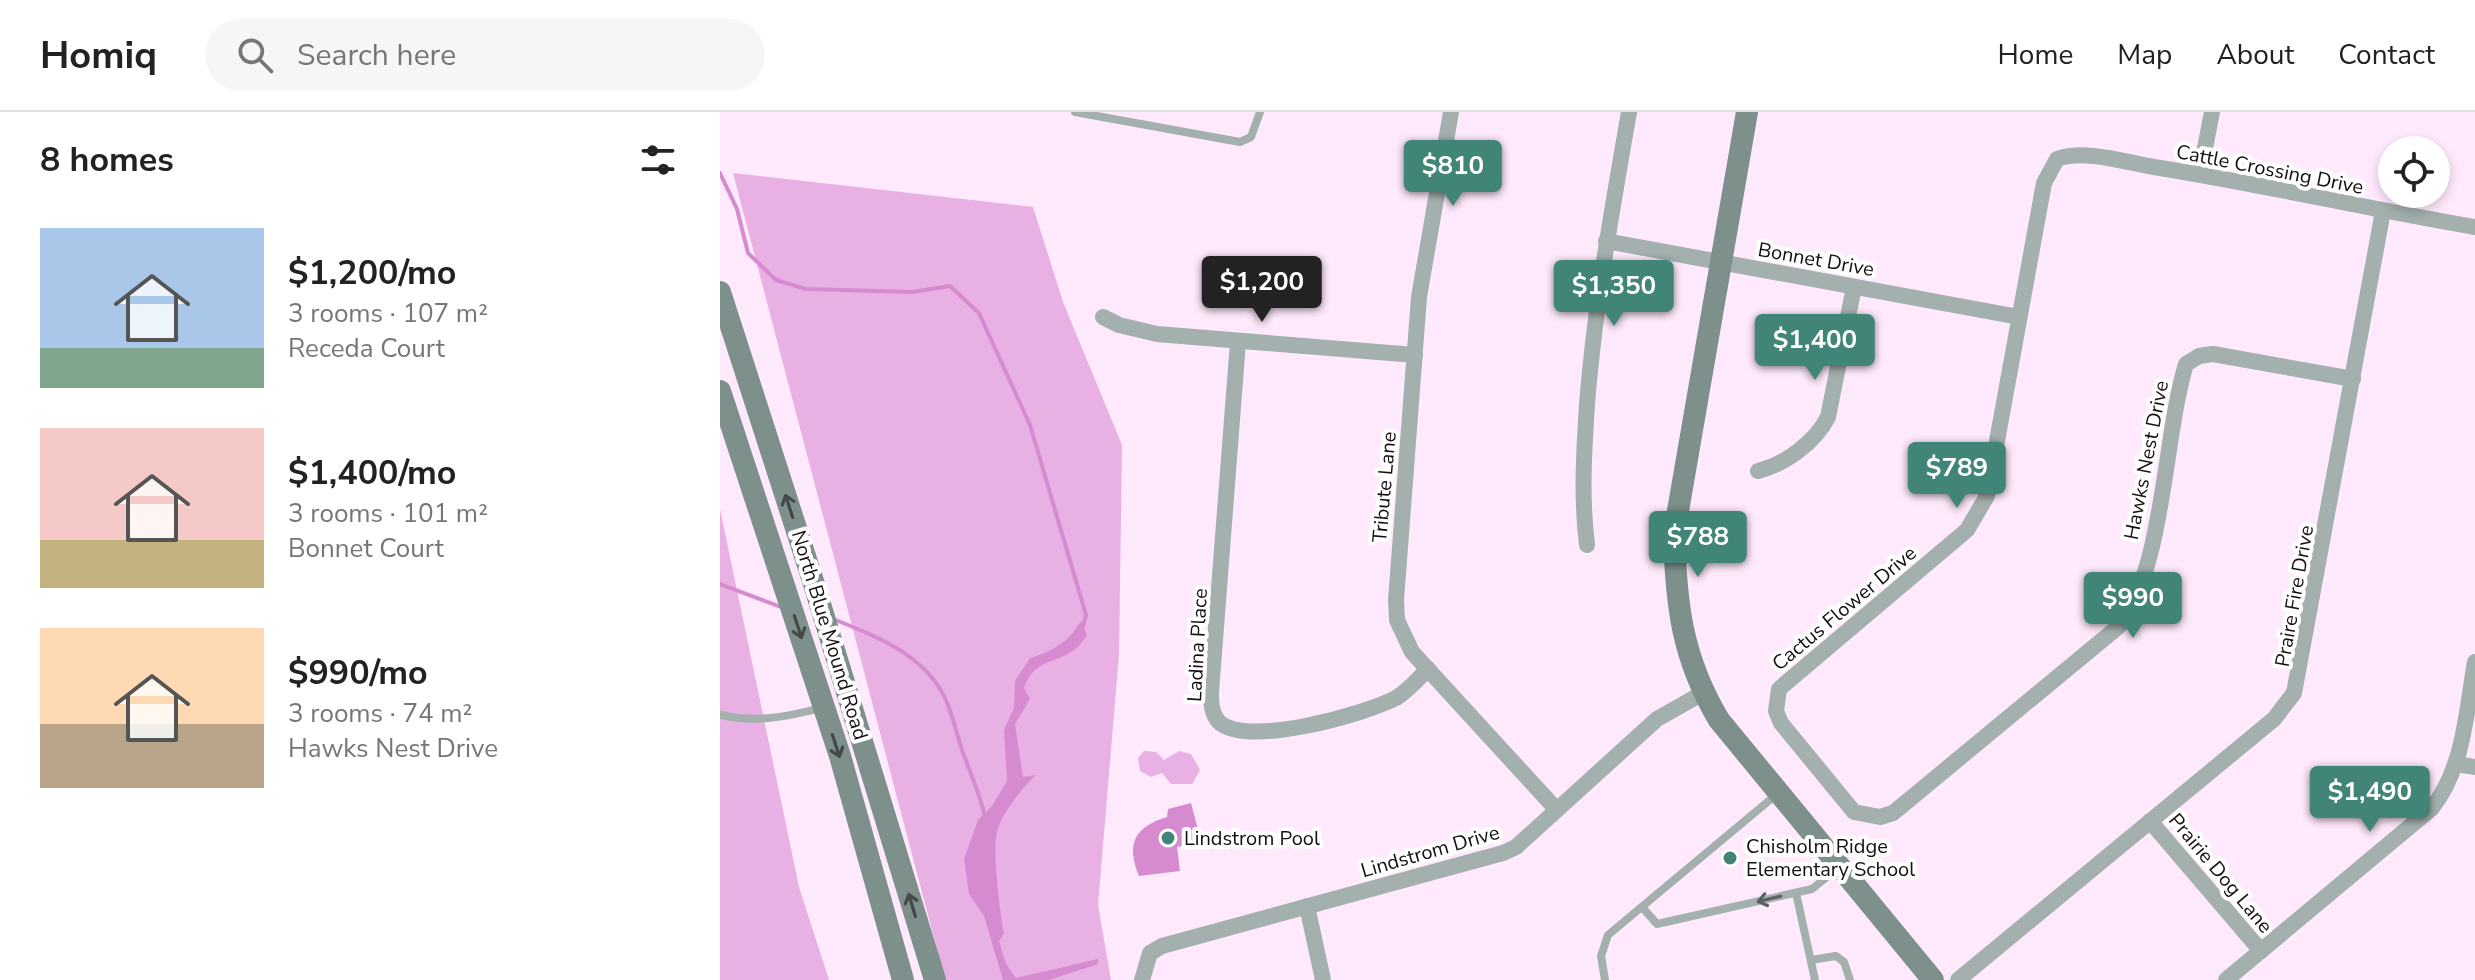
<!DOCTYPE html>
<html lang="en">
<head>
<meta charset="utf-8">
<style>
  :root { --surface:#fff; --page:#f6f6f6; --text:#222; --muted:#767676; --line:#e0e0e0; --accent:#418579 }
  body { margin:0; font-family:"Nunito Sans",sans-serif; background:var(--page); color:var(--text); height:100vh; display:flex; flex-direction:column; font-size:30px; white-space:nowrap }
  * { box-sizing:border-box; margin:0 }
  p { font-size:26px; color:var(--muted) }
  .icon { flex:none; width:44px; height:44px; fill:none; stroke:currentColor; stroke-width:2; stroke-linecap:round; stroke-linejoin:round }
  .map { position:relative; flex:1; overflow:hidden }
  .sheet { display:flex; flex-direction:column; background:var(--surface); width:720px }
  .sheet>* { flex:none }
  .fabs { position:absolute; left:1658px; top:24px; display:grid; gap:16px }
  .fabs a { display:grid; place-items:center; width:72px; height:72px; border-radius:50%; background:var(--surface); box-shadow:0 4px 12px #0003; font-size:40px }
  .price { position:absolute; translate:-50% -68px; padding:0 18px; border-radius:8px; background:var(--accent); color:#fff; font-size:26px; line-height:52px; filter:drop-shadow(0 2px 4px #0008) }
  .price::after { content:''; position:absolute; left:50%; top:48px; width:24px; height:18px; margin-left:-12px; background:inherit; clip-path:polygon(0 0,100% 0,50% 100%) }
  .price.selected { background:#222; color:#fff }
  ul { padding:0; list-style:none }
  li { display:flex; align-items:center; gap:24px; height:200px; padding:0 40px }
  li span { display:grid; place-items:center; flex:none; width:224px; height:160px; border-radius:0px; color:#555 }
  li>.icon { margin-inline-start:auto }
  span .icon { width:96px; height:96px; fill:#fffc; stroke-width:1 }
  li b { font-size:34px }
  h2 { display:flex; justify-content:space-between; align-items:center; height:96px; padding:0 40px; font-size:34px }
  header { display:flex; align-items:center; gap:48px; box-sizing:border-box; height:112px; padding:0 40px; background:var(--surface); border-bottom:2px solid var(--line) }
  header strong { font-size:38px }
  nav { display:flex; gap:44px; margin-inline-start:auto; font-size:28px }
  .search { width:560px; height:72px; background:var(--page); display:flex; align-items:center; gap:20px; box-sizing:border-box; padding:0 28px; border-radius:44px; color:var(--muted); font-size:30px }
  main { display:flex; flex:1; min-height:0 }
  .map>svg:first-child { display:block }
  .green { fill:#e8b0e3 }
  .water { fill:#d68bd1 }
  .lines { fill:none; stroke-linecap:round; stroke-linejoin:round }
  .stream { stroke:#d68bd1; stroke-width:4 }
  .lane { stroke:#a3b0ad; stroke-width:8 }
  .street { stroke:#a3b0ad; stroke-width:16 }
  .secondary { stroke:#7d908c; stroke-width:22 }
  .oneway { stroke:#44484a }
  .oneway2 { stroke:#5c5f60 }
  .poi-dot { fill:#418579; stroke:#fff; stroke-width:3 }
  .labels { text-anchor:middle; stroke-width:8; stroke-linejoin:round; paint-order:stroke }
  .street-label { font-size:20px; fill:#150e14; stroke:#fff }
  .poi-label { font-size:20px; fill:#150e14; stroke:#fff; text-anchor:start }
</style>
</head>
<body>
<header>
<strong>Homiq</strong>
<div class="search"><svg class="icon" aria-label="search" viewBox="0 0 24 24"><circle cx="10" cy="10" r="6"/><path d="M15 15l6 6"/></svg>Search here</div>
<nav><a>Home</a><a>Map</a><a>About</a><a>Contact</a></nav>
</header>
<main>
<section class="sheet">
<h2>8 homes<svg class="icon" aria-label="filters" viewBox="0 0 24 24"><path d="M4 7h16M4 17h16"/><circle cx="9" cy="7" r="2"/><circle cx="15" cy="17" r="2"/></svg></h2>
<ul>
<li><span style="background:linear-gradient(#a9c7e8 75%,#7fa58c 0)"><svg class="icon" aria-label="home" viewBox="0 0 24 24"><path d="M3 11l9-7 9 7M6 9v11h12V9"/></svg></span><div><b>$1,200/mo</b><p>3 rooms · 107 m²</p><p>Receda Court</p></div></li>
<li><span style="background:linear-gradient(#f6c9c9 70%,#c2b280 0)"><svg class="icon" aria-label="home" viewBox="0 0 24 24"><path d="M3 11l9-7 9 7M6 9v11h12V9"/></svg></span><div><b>$1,400/mo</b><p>3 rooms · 101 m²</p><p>Bonnet Court</p></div></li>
<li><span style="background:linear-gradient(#ffd9b3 60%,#b9a48a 0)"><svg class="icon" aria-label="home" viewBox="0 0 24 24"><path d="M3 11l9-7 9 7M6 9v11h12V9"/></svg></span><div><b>$990/mo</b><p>3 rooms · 74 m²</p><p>Hawks Nest Drive</p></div></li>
</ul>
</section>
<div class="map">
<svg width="1755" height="868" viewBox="0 0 1755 868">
  <rect width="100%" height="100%" fill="#ffeafd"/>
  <g class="green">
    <polygon points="13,61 313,95 343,190 402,333 399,542 378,793 391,868 225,868"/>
    <polygon points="0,397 79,775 109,868 0,868"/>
    <polygon points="424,639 436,640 444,648 459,639 471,642 480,658 472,672 451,672 442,661 431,665 420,659 418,646"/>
  </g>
  <g class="water">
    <path d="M361,509L367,523C363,528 359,535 354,538C333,553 314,547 304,576L310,587L295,612L303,665L316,663C303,675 281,702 277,720C272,737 280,802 284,821L279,829L286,852L296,866L378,847V852L329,868H283L264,804L249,782L244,747L258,708L272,694L287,669L284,618L294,596L295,569L310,546C333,539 349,530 361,509Z"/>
    <path d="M471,691L481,729L457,735L460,759L419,764C406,732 414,715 447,705L448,697Z"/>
  </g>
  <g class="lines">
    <g class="stream">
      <polyline points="0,61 17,97 28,141 56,168 86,177 192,180 230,174 259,201 310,313 366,503 362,519"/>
      <polyline points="0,472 61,495"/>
      <path d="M113,507C157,524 210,545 228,593C234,609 238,626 243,641C251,663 260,682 265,705"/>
    </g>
    <g class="lane">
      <polyline points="355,0 520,30 531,25 540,0"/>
      <path d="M0,603C36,611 66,605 101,596"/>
      <polyline points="1076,781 1095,868"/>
      <polyline points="922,795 937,812 1092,777 1118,756"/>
      <polyline points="1091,848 1116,844 1124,850 1130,868"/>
      <polyline points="885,868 881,844 888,823 1057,682"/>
    </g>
    <g class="street">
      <polyline points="731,0 699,185 676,488 677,508 692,540 836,697"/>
      <polyline points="1480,62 1492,0"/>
      <polyline points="886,129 1299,205"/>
      <polyline points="383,205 399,213 437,222 695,243"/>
      <path d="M518,230L491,580C491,590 491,600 498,609C524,637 645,602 676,586C688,579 698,567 708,557"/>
      <path d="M1633,267L1493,242L1479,244L1466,252C1443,328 1445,455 1398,515L1173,701L1160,705L1134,700L1061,611L1056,599L1059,577L1247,418L1267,384L1324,71L1337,47C1366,37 1404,50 1434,55C1541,72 1648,97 1755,115"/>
      <path d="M1038,359C1066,352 1095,330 1108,305L1134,175"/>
      <path d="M867,433C861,385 864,340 867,292C875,193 892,97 909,0"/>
      <polyline points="1737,652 1755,655"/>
      <polyline points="1430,709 1541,839"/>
      <polyline points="587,794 603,868"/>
      <polyline points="422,868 430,841 442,834 783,741 796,735 937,607 983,581"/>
      <polyline points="1238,868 1554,607 1574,581 1663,99"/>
      <path d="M1506,868L1712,696C1744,655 1746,601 1755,550"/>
    </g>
    <g class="secondary">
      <path d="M1027,0L954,422C956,493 962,546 999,608L1213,868"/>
      <polyline points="0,180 93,469 215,868"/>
      <polyline points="0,279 120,644 183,868"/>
    </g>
  </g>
  <defs><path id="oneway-shaft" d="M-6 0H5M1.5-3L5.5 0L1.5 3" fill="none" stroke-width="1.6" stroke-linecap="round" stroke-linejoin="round" transform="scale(2)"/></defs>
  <g class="oneway">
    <use href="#oneway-shaft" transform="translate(69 394) rotate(-108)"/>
    <use href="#oneway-shaft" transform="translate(78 515) rotate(72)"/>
    <use href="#oneway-shaft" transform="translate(116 634) rotate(72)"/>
    <use href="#oneway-shaft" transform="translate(192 793) rotate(-107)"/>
  </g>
  <use class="oneway2" href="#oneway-shaft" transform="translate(1049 787) rotate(167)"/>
  <g class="poi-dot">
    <circle cx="448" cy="726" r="8"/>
    <circle cx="1010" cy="746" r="8"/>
  </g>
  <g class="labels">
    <g class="street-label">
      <text transform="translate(1550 57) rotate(11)" y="7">Cattle Crossing Drive</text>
      <text transform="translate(1096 147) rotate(10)" y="7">Bonnet Drive</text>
      <text transform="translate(1426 348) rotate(-79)" y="7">Hawks Nest Drive</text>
      <text transform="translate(664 375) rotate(-85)" y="7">Tribute Lane</text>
      <text transform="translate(1574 484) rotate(-80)" y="7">Praire Fire Drive</text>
      <text transform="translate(1124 496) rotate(-40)" y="7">Cactus Flower Drive</text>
      <text transform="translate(110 523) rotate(73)" y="7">North Blue Mound Road</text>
      <text transform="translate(477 533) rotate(-87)" y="7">Ladina Place</text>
      <text transform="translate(710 739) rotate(-16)" y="7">Lindstrom Drive</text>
      <text transform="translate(1501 761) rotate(50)" y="7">Prairie Dog Lane</text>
    </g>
    <g class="poi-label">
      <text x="464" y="733">Lindstrom Pool</text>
      <text x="1026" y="741">Chisholm Ridge<tspan x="1026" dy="23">Elementary School</tspan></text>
    </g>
  </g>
</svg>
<div class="fabs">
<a><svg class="icon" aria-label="locate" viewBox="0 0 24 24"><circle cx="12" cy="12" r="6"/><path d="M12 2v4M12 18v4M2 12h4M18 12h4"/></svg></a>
</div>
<b class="price" style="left:733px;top:96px">$810</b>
<b class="price selected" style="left:542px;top:212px">$1,200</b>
<b class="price" style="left:894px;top:216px">$1,350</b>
<b class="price" style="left:1095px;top:270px">$1,400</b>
<b class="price" style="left:1237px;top:398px">$789</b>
<b class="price" style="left:978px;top:467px">$788</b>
<b class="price" style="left:1413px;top:528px">$990</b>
<b class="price" style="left:1650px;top:722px">$1,490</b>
</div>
</main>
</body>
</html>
